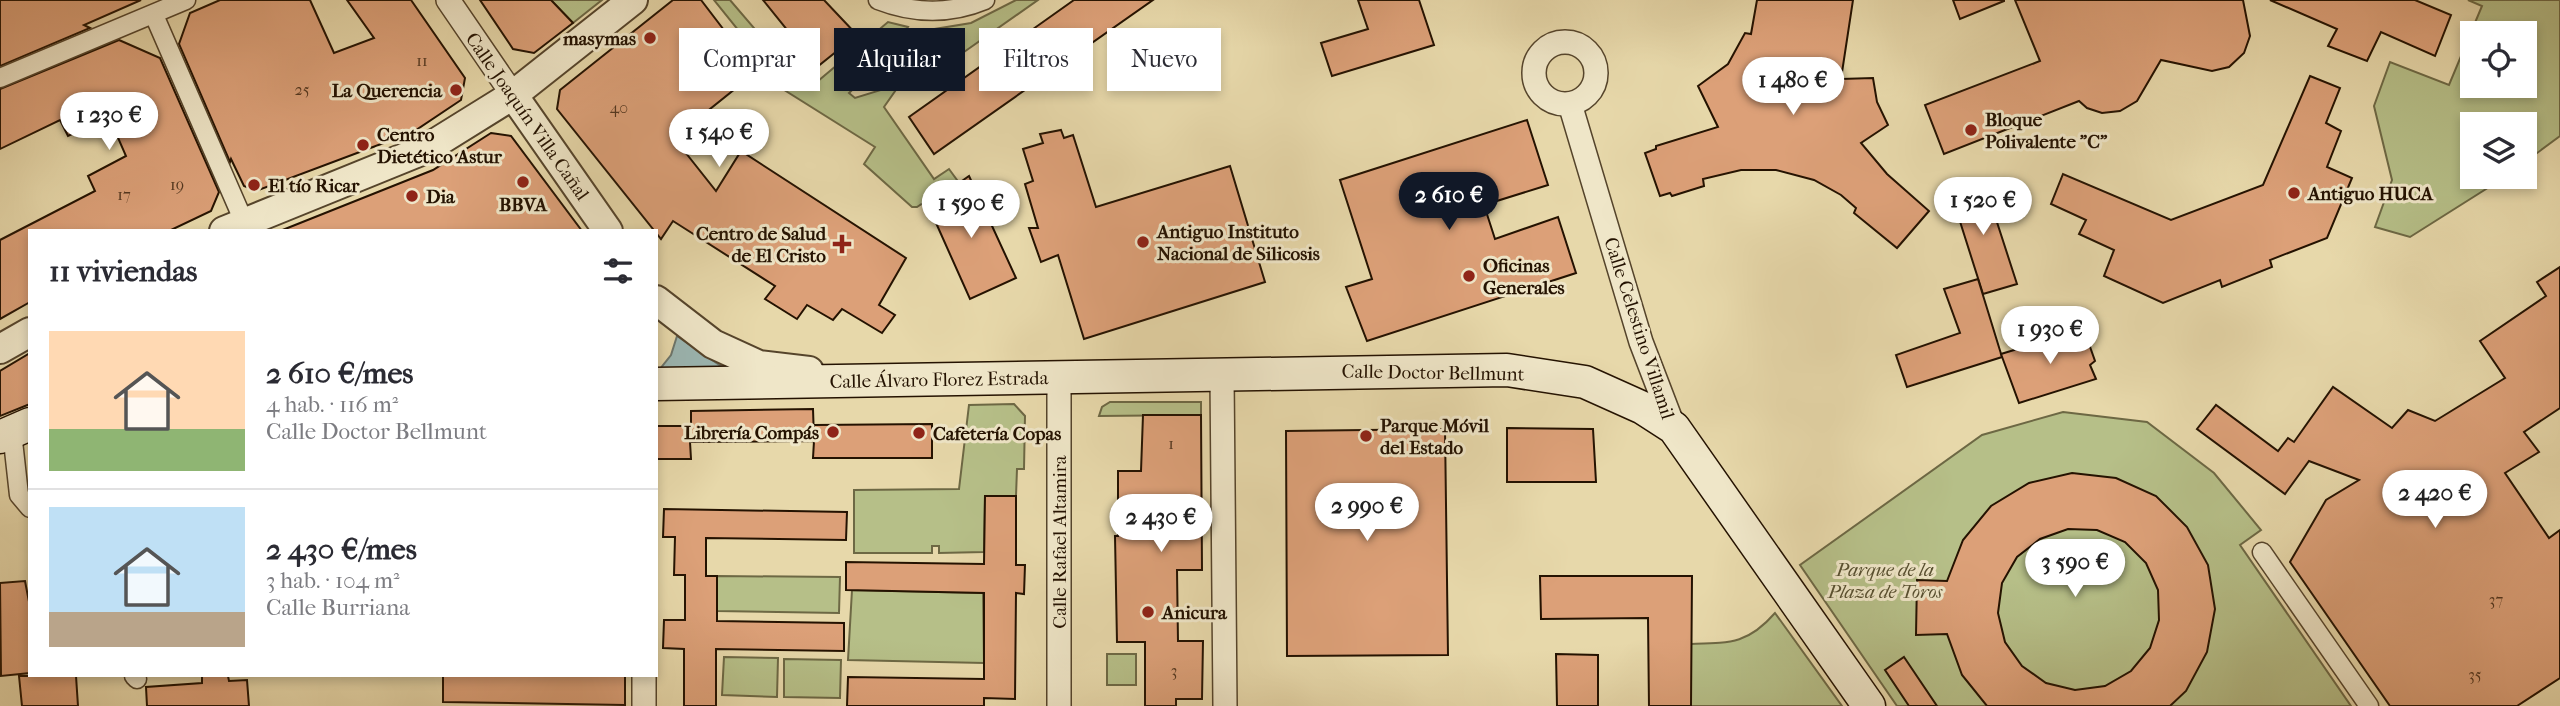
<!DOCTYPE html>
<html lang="es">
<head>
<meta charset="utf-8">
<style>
  :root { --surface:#fff; --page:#f2f2f3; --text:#2b2b33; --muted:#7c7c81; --line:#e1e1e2; --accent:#111827 }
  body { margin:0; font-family:"IM FELL French Canon",serif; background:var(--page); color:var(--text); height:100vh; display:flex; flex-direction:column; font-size:26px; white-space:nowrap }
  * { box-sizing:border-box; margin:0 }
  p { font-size:23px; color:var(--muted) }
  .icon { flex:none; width:38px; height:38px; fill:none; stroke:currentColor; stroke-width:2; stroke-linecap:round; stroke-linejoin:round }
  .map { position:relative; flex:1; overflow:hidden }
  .drawer { position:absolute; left:28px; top:229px; width:630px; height:448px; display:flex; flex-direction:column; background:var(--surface); border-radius:0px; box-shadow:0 4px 10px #0003 }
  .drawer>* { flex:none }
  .hud { position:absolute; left:679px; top:28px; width:665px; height:63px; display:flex; gap:14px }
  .tools { position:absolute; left:2460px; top:21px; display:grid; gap:14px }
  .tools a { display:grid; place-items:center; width:77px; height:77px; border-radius:0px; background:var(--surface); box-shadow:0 4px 10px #0003; font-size:35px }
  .price { position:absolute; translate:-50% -60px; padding:0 16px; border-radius:24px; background:#fff; color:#222; font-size:23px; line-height:46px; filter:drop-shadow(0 2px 4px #0008) }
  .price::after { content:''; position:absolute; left:50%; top:42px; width:21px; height:16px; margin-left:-10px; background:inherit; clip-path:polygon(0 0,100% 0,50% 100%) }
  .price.on { background:var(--accent); color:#fff }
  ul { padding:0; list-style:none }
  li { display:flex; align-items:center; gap:21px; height:175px; padding:0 21px }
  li+li { border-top:2px solid var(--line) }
  li span { display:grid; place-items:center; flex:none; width:196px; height:140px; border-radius:0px; color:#555 }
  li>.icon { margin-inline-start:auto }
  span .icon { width:84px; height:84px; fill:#fffc; stroke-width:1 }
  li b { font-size:30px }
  h2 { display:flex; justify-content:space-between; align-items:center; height:84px; padding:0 21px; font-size:30px }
  .pill { padding:0 24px; border-radius:0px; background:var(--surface); box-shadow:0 4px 10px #0003; font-size:24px; line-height:63px }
  .pill.on { background:var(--accent); color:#fff }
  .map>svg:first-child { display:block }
  .green { fill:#b6bf88; stroke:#6d6844; stroke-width:2; fill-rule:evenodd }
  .water { fill:#9bb7b4; stroke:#6b756c; stroke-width:2 }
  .building { fill:#dca078; stroke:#241201; stroke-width:2; fill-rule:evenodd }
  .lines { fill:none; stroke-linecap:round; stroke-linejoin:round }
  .pedestrian-casing { stroke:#55442b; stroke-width:21 }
  .minor-casing { stroke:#55442b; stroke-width:26 }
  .tertiary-casing { stroke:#55442b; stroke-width:32 }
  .secondary-casing { stroke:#241201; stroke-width:35 }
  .pedestrian { stroke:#efe6c8; stroke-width:18 }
  .minor { stroke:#efe6c8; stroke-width:23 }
  .tertiary { stroke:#efe6c8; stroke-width:28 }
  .secondary { stroke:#efe6c8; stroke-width:32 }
  .poi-dot { fill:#8f2418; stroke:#efe6c8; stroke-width:2.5 }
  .labels { text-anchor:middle; stroke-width:6; stroke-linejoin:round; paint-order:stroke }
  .number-label { font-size:16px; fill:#52361f }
  .poi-label { font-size:19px; font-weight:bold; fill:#241201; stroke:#efe6c8; text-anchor:start }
  .street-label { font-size:19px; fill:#241201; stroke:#efe6c8 }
  .park-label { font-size:19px; font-style:italic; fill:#574f30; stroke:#efe6c8 }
</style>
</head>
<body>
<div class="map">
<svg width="2560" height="706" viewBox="0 0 2560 706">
  <rect width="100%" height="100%" fill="#e7d8aa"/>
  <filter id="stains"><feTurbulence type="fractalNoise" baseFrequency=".00286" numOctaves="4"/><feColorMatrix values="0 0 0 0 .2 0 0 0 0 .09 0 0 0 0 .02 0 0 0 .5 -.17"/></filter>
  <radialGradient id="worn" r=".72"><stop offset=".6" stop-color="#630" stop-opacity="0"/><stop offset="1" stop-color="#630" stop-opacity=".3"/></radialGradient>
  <g class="green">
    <polygon points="551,0 602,0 573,23"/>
    <polygon points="714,0 730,0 795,76 807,82 818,81 888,22 908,27 891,53 849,93 855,98 900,84 884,107 934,179 949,169 957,180 917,207 912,207 864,164 875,147 770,81 772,72"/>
    <polygon points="1016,0 1038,0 964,52 931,44 935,29 971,23"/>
    <path d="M2468,0H2560V136L2525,162V124H2473V177H2505L2410,237L2375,227L2392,180L2374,106L2390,62L2449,85L2482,6ZM2473,33H2525V86H2473Z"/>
    <polygon points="919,29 925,29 915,74 867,89 898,60"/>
    <polygon points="1110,402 1201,402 1201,415 1099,416 1102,407"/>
    <polygon points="1014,404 1025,416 1024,469 1017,469 1016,496 985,496 984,552 939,553 939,546 932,546 932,553 854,553 854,490 959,489 969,405"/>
    <polygon points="2063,412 2147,422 2214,473 2261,530 2240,545 2351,706 1897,706 1800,565 1982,435"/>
    <polygon points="717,576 840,577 839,613 717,611"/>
    <polygon points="852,590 983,593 984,663 848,660"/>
    <path d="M1775,613L1842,706H1691V644C1730,643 1748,644 1775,613Z"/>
    <rect x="1107" y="654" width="29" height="31"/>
    <polygon points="724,657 778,658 777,697 722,695"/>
    <polygon points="784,659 841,660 840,698 784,697"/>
  </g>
  <polygon class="water" points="677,336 728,371 656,374 671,355"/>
  <g class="building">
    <polygon points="0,0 141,0 84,25 90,28 0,66"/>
    <polygon points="220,0 310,0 334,53 374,38 347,0 411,0 465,78 461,100 413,132 256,191 244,186 231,159 230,162 179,44 190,13"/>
    <polygon points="480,0 551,0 573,23 534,53 513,49"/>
    <polygon points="673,0 701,0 756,72 674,138 716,191 741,151 906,258 879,305 895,315 882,333 842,309 833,320 807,305 797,319 765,299 775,286 673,221 661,239 557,109 560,90"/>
    <polygon points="763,0 824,0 857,35 817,67"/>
    <polygon points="1074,0 1153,0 934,154 909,117"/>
    <polygon points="1358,0 1419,0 1434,45 1332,76 1321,43 1368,29"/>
    <polygon points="1757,0 1853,0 1841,79 1873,78 1877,102 1888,125 1861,143 1887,174 1929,211 1897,248 1854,213 1856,208 1841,195 1814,180 1776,170 1741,170 1703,179 1704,186 1672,196 1670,193 1660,196 1645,153 1656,149 1656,146 1718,127 1698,86 1728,64 1745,33 1751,34"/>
    <polygon points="1953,0 2004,0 2004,1 1960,19"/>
    <polygon points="2015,0 2243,0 2250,36 2244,53 2229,67 2212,71 2161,60 2137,101 2120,111 2102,113 2087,108 2079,101 1944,154 1925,105 2040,61"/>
    <polygon points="2270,0 2415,0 2451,15 2435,56 2381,32 2367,61 2328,46 2337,29"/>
    <polygon points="119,40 160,58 219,192 211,211 169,231 30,231 30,302 0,319 0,240 95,191 88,176 126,156 109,117 68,136 60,120 0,149 0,89"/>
    <polygon points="2310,76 2340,88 2326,123 2341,131 2327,167 2352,178 2327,238 2270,260 2272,267 2222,287 2220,280 2163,303 2104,276 2114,250 2079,234 2086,220 2051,204 2063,174 2171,220 2263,185"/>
    <polygon points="1527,120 1548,185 1484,205 1495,239 1558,217 1576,273 1367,341 1346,287 1372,279 1340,180"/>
    <polygon points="1061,130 1064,138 1073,135 1096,207 1230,166 1265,282 1084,339 1058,255 1041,262 1029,228 1038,228 1025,184 1033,181 1023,149 1043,143 1040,134"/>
    <polygon points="491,133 511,136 582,231 280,231 433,170"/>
    <polygon points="969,176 1016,278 970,299 928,205"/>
    <polygon points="1983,179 2017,284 1983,294 1950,190"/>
    <polygon points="2560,267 2560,408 2524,432 2539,452 2505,473 2549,538 2560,530 2560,678 2517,706 2390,706 2290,562 2326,500 2359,480 2309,461 2285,494 2197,429 2216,405 2278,451 2288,438 2294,442 2333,387 2392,428 2408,410 2435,421 2505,378 2480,341 2546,296 2537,282"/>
    <polygon points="1978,279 2002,357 1907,387 1896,355 1960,333 1944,289"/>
    <polygon points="2080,330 2084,344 2089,344 2095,361 2090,365 2096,379 2019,403 2001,354"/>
    <polygon points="30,353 30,404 0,416 0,371"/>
    <polygon points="813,409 814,439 814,425 932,424 932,458 813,458 814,441 690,442 691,459 656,459 656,426 691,426 691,411"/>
    <polygon points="1143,415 1201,415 1202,570 1177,570 1178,641 1203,641 1202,699 1176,699 1176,706 1145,706 1145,642 1117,642 1115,536 1118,536 1118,471 1141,471"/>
    <polygon points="1507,428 1593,429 1596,482 1507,482"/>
    <polygon points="1445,429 1448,655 1287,656 1286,431"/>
    <path d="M2072,473L2116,478L2156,496L2187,527L2208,565L2215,609L2207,652L2186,691L2170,706H1987L1962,675L1947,634L1916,635L1917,580L1947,581L1963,540L1991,506L2029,483ZM2068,529L2097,530L2125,542L2146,563L2158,590L2159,620L2150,648L2131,671L2105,686L2075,690L2046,683L2022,666L2005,642L1998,613L2002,583L2017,557L2040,539Z"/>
    <polygon points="985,496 1016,496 1016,565 1025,565 1024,594 1016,593 1015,699 984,698 984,706 847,706 848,677 984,679 984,593 846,590 846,562 984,564"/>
    <polygon points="664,509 847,512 846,540 706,538 706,576 717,576 717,621 844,623 844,651 716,649 716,706 684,706 684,649 663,648 664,620 685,620 685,575 674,575 675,537 663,537"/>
    <polygon points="1540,576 1692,576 1691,706 1649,706 1648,618 1541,619"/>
    <polygon points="25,581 30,607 30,673 1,676 0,583"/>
    <polygon points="1556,654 1598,655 1598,706 1557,706"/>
    <polygon points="1904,657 1937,706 1909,706 1885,670"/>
    <polygon points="19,676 76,676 78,706 22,706"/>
    <polygon points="202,676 228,676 229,681 247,680 249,706 147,706 146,687 202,683"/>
    <polygon points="443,676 625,676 625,705 443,702"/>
  </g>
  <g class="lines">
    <defs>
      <g id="pedestrian">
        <path d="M878,0C914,14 949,15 985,0"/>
        <polyline points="154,15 248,231"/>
        <polyline points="0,78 186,0"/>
        <polyline points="12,432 19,495 30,508"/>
        <polyline points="2262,552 2369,706"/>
        <polyline points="134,676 137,679"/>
      </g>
      <g id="minor">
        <polyline points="448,0 513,95"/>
        <circle cx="1565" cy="73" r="31"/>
        <polyline points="1570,104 1641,342 1674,428"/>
        <polyline points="1222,376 1225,706"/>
        <polyline points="644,706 644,676"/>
        <polyline points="1059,706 1059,377"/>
      </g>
      <g id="tertiary">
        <polyline points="513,95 608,231"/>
        <polyline points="224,231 426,149 513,95 633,0"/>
        <polyline points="656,300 713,344 759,365 809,371"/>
        <polyline points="0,349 30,332"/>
      </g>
      <g id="secondary">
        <polyline points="656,384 1507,370 1585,382 1643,408 1674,428 1869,706"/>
        <polyline points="0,437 30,424"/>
      </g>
    </defs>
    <use href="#pedestrian" class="pedestrian-casing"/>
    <use href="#minor" class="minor-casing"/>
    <use href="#tertiary" class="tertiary-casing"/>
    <use href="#secondary" class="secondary-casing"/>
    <use href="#pedestrian" class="pedestrian"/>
    <use href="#minor" class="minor"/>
    <use href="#tertiary" class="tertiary"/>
    <use href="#secondary" class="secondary"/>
  </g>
  <g class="poi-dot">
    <circle cx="650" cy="38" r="7"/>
    <circle cx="456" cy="90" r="7"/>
    <circle cx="1971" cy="130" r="7"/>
    <circle cx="363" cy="145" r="7"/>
    <circle cx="523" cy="182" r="7"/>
    <circle cx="254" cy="185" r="7"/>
    <circle cx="2294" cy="193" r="7"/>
    <circle cx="412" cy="196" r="7"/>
    <circle cx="1143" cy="242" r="7"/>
    <path d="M838.5 233.5h7v7h7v7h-7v7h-7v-7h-7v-7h7z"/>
    <circle cx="1469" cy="276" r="7"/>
    <circle cx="833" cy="432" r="7"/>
    <circle cx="919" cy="433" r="7"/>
    <circle cx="1366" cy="436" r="7"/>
    <circle cx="1148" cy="612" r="7"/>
  </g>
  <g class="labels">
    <g class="number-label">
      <text x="422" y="66">11</text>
      <text x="302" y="95">25</text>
      <text x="619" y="113">40</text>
      <text x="177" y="190">19</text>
      <text x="124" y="200">17</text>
      <text x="1171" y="449">1</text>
      <text x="2496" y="605">37</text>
      <text x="1174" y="676">3</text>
      <text x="2475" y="680">35</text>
    </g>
    <g class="poi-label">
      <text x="636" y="45" text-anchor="end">masymas</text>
      <text x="442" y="97" text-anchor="end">La Querencia</text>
      <text x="1985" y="126">Bloque<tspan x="1985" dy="22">Polivalente "C"</tspan></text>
      <text x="377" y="141">Centro<tspan x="377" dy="22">Dietético Astur</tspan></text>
      <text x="268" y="192">El tío Ricar</text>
      <text x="2308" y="200">Antiguo HUCA</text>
      <text x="426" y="203">Dia</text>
      <text x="523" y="211" text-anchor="middle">BBVA</text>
      <text x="1157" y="238">Antiguo Instituto<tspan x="1157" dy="22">Nacional de Silicosis</tspan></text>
      <text x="826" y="240" text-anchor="end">Centro de Salud<tspan x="826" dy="22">de El Cristo</tspan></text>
      <text x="1483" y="272">Oficinas<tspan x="1483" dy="22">Generales</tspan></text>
      <text x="1380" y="432">Parque Móvil<tspan x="1380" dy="22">del Estado</tspan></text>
      <text x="819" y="439" text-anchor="end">Librería Compás</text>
      <text x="933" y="440">Cafetería Copas</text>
      <text x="1162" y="619">Anicura</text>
    </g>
    <g class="street-label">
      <text transform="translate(528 116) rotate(55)" y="7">Calle Joaquín Villa Cañal</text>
      <text transform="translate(1640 328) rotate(72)" y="7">Calle Celestino Villamil</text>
      <text transform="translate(1433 372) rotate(1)" y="7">Calle Doctor Bellmunt</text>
      <text transform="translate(939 379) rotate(-1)" y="7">Calle Álvaro Florez Estrada</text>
      <text transform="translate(1059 542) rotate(-90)" y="7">Calle Rafael Altamira</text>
    </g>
    <g class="park-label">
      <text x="1885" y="576">Parque de la<tspan x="1885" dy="22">Plaza de Toros</tspan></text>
    </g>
  </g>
  <rect width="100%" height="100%" filter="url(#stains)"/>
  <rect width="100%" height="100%" fill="url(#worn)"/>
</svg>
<div class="tools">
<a><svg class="icon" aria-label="locate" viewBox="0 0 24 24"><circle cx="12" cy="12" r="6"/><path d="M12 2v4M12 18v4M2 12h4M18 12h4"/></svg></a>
<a><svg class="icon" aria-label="layers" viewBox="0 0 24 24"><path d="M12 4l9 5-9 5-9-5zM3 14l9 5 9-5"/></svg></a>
</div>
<b class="price" style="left:1793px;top:117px">1 480 €</b>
<b class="price" style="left:109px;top:152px">1 230 €</b>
<b class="price" style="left:719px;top:169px">1 540 €</b>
<b class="price on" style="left:1449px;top:232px">2 610 €</b>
<b class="price" style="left:1983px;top:237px">1 520 €</b>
<b class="price" style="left:971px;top:240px">1 590 €</b>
<b class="price" style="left:2050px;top:366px">1 930 €</b>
<b class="price" style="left:2435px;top:530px">2 420 €</b>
<b class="price" style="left:1367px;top:543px">2 990 €</b>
<b class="price" style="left:1161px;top:554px">2 430 €</b>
<b class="price" style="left:2075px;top:599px">3 590 €</b>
<div class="hud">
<a class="pill">Comprar</a>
<a class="pill on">Alquilar</a>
<a class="pill">Filtros</a>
<a class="pill">Nuevo</a>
</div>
<section class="drawer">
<h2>11 viviendas<svg class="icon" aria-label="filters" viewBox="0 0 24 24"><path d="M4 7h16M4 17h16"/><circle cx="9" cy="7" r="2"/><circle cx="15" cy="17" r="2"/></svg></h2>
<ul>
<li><span style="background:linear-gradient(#ffd9b3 70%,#8fb573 0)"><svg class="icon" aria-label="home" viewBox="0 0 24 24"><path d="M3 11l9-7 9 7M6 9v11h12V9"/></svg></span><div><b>2 610 €/mes</b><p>4 hab. · 116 m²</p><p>Calle Doctor Bellmunt</p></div></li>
<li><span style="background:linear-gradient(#bfe0f5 75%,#b9a48a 0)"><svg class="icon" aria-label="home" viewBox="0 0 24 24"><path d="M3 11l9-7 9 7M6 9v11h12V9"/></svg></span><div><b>2 430 €/mes</b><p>3 hab. · 104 m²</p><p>Calle Burriana</p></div></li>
</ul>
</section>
</div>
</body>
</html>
